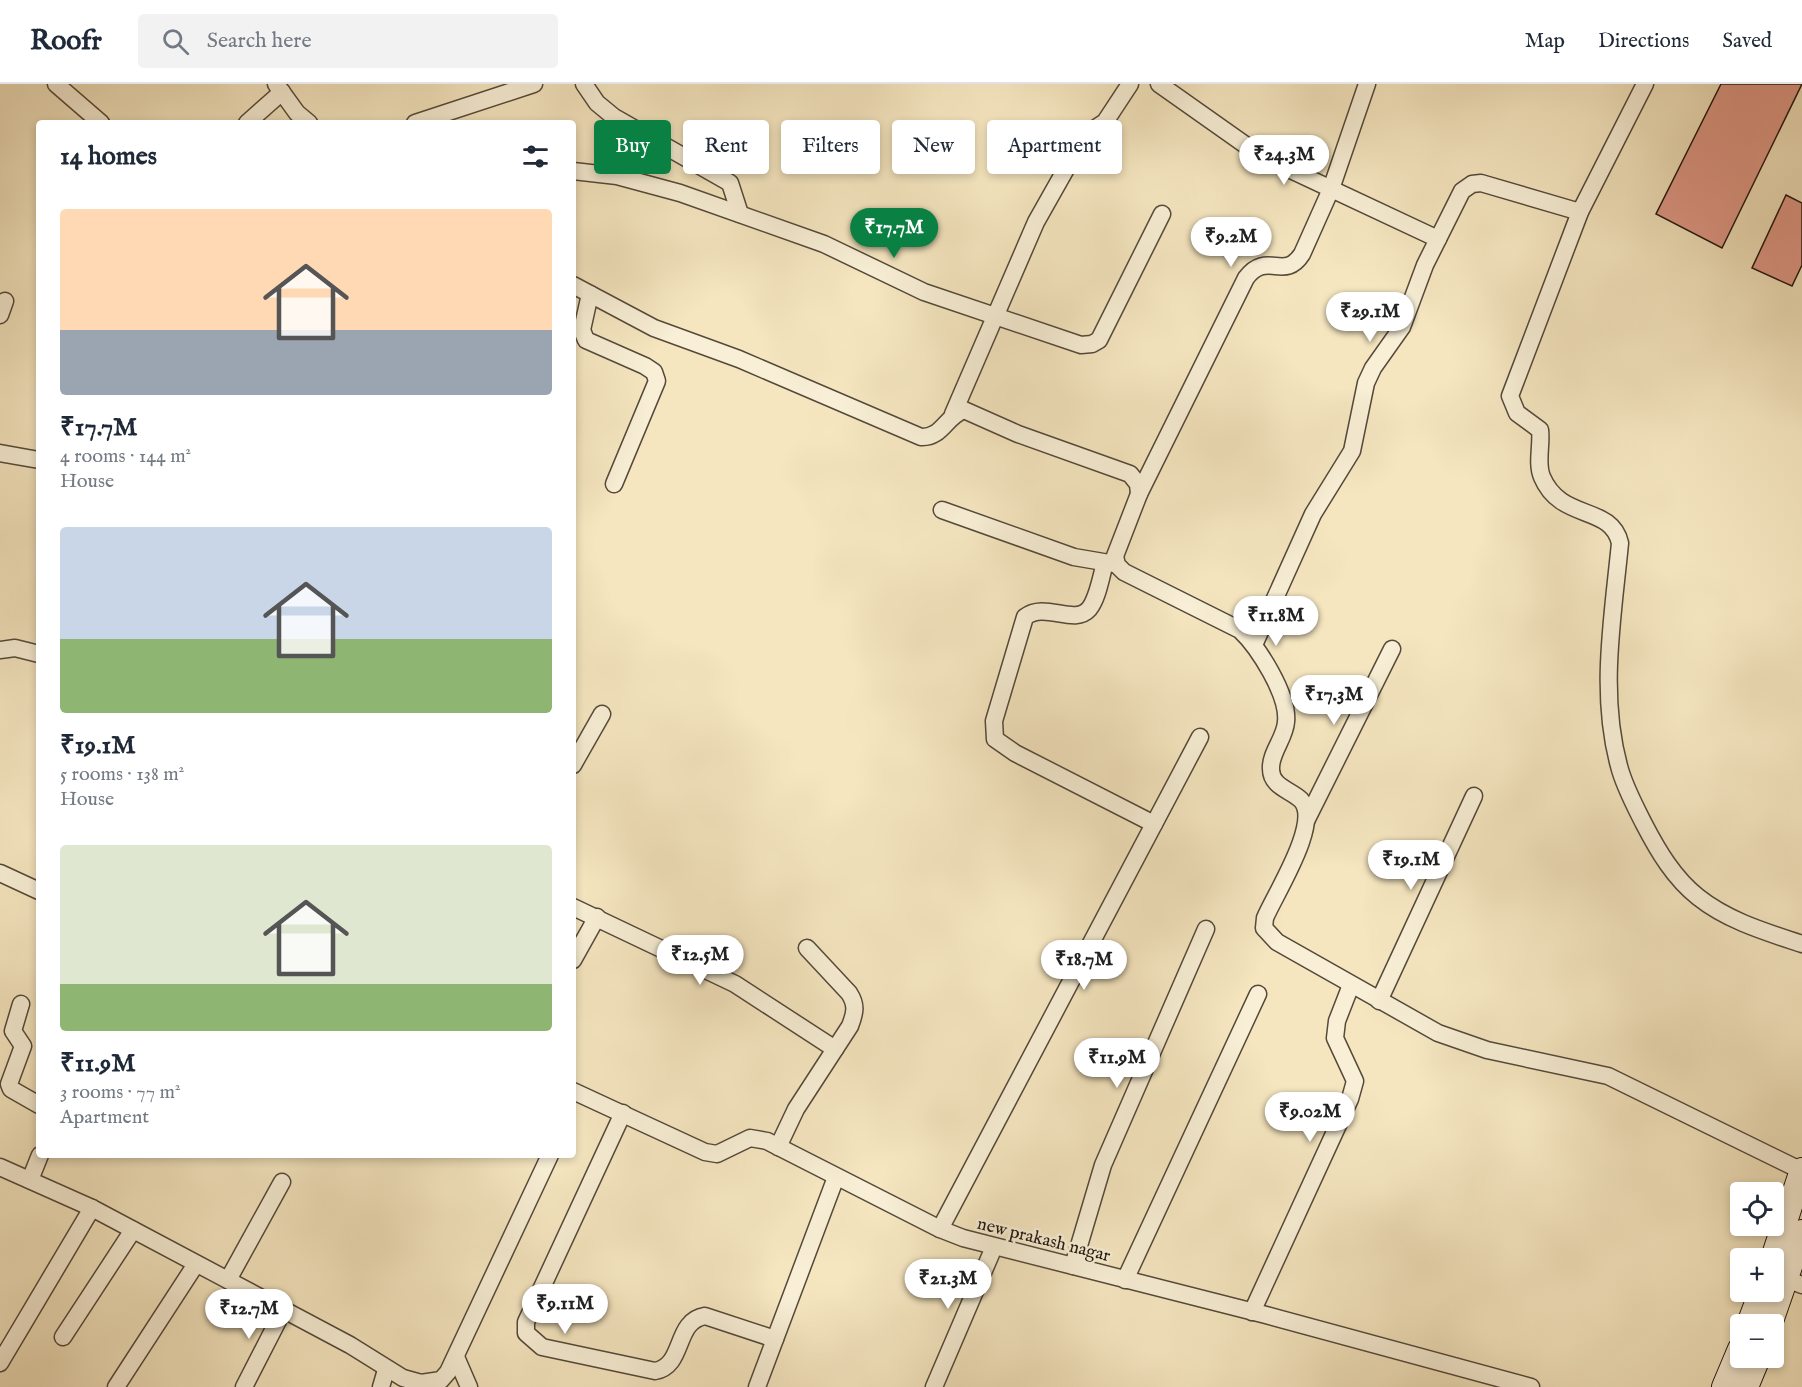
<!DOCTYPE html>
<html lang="en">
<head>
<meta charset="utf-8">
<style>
  :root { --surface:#fff; --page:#f2f2f3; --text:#1f2937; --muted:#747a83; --line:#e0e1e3; --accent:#0b8043 }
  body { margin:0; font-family:"IM FELL English",serif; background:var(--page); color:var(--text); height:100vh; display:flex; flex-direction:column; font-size:22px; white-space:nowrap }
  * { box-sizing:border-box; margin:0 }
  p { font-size:20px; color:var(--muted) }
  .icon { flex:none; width:33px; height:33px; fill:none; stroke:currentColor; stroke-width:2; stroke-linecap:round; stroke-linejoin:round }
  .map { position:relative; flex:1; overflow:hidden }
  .side { position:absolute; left:36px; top:36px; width:540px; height:1038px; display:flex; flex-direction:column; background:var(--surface); border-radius:6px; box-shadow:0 3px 9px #0003 }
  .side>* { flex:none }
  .top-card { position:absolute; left:594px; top:36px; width:570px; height:54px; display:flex; gap:12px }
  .controls { position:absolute; left:1730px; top:1098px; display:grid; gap:12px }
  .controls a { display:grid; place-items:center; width:54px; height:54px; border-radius:6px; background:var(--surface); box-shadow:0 3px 9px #0003; font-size:30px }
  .price { position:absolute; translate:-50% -51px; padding:0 14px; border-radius:21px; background:#fff; color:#222; font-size:20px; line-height:39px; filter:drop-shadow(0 2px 3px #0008) }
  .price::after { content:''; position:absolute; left:50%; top:36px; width:18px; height:14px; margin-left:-9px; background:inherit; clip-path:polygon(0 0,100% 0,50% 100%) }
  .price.selected { background:var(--accent); color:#fff }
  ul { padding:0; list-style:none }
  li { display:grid; align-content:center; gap:12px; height:318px; padding:0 24px }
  li span { display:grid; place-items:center; height:186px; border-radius:6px; color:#555 }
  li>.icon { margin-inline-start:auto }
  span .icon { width:108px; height:108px; fill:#fffc; stroke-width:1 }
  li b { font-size:26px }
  h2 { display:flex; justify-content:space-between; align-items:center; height:72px; padding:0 24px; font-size:26px }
  .tag { padding:0 21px; border-radius:6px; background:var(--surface); box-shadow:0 3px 9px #0003; font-size:21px; line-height:54px }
  .tag.selected { background:var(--accent); color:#fff }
  header { display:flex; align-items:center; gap:36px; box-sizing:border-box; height:84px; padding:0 30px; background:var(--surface); border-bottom:2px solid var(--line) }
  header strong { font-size:28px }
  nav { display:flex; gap:33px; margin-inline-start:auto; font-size:21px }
  .search { width:420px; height:54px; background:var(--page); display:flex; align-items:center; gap:15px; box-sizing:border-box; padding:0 21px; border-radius:6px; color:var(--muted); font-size:22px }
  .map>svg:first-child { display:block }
  .building { fill:#e19988; stroke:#1f150e; stroke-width:1.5 }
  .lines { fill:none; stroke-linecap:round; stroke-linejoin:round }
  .street-casing { stroke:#54493a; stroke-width:19 }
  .secondary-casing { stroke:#1f150e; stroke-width:26 }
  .street { stroke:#f8efd6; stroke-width:16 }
  .secondary { stroke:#f8efd6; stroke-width:24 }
  .labels { text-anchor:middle; stroke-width:5; stroke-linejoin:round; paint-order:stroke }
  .street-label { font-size:18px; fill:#1f150e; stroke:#f8efd6 }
</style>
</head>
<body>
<header>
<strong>Roofr</strong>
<div class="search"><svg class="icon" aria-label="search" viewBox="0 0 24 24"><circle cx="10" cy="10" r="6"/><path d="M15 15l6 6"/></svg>Search here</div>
<nav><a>Map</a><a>Directions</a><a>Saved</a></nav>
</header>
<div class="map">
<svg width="1802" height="1303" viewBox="0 0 1802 1303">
  <rect width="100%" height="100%" fill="#f5e6c0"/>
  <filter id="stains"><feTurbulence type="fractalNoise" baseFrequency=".00333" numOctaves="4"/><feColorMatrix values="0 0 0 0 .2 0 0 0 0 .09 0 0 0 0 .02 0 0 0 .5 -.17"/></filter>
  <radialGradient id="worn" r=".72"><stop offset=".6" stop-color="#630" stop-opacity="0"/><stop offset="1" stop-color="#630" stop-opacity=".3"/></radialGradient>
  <g class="building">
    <polygon points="1721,0 1802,0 1722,164 1656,130"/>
    <polygon points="1786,111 1802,119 1802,181 1792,202 1752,184"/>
  </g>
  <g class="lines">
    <defs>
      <g id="street">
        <polyline points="56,0 101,39"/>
        <polyline points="276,0 297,29 309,39"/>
        <polyline points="584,0 597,19 614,33 730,99 740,130"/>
        <polyline points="1159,0 1261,72 1438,155"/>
        <path d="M1645,0L1580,128L1510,312L1517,329L1540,346C1542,361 1536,379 1542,393C1561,438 1611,420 1620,459C1613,532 1599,609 1619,682C1624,702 1635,722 1644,740C1658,767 1674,794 1698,813C1728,837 1766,848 1802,860"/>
        <polyline points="247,39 282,8"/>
        <polyline points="415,39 534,0"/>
        <polyline points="573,87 617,92 680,109 824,160 924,208 1081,261 1092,260 1099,256 1162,130"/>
        <path d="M573,201L654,244L739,275L921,353C942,354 945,333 964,326L1018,350L1130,390L1138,400L1139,410L1115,472L1117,481L1124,488L1240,546C1258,563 1289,611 1286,638C1285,654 1270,669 1271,685C1271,703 1291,706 1301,716C1322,738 1275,810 1265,834L1264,844L1277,858L1438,949L1487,966L1608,992L1802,1087"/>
        <polyline points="590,210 582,246 586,256 645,282 654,288 657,297 614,400"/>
        <polyline points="0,231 5,217"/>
        <polyline points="953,330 1036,138 1080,60 1090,48 1105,38 1130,0"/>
        <polyline points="0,369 39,376"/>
        <path d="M1139,410L1246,194C1267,166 1284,198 1302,170L1331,105L1367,0"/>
        <polyline points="942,426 1074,473 1115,480"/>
        <path d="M1105,479C1101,492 1098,514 1089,525C1074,542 1045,517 1025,533L994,637L995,655L1015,669L1154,740"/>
        <polyline points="1254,561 1313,430 1352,367 1366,299 1373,284 1402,243 1425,181 1462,107 1472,100 1481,99 1580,128"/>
        <polyline points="0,566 15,564 39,570"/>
        <polyline points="573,681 602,630"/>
        <polyline points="1307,735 1392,565"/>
        <polyline points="0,789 39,807"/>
        <polyline points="573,823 735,900 835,965"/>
        <polyline points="573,876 597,833"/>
        <polyline points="1379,917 1474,712"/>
        <polyline points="21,920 13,947 23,962 9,1000 11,1005 39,1021"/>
        <polyline points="573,1007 705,1068 717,1070 750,1054 767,1057 940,1145 963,1154 1266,1231 1531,1303"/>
        <path d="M623,1029L526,1238V1249L542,1263L655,1287C685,1282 674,1237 705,1232L775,1255"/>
        <path d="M778,1063L796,1025L850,942C855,929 857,921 849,909L807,864"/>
        <polyline points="0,1083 92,1124 350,1261 403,1294 421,1299 441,1296 448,1288 550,1071"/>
        <polyline points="30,1096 40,1071"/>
        <polyline points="940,1145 1200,653"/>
        <polyline points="1073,1182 1103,1081 1206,845"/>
        <polyline points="1787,1195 1802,1201"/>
        <polyline points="228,1196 282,1098"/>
        <polyline points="1125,1196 1258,910"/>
        <polyline points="1252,1228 1350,1015 1355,997 1335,954 1337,937 1351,901"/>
        <polyline points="63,1253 133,1146"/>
        <polyline points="456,1273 469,1303"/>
        <polyline points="0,1279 92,1124"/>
        <polyline points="116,1303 196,1180"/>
        <polyline points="244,1303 284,1225"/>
        <polyline points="381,1303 386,1286"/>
        <polyline points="757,1303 836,1093"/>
        <polyline points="934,1303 994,1163"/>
      </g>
      <g id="secondary">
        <polyline points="1773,1174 1802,1086"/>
        <polyline points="1749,1240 1761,1208"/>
        <polyline points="1770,1240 1802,1148"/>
        <polyline points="1724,1303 1740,1265"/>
        <polyline points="1746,1303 1758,1274"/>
      </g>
    </defs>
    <use href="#street" class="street-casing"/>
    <use href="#secondary" class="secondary-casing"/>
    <use href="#street" class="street"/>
    <use href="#secondary" class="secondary"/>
  </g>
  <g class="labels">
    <g class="street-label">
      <text transform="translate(1044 1155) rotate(14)" y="6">new prakash nagar</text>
    </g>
  </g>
  <rect width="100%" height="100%" filter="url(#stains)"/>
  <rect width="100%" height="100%" fill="url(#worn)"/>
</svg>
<div class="controls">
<a><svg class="icon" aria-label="locate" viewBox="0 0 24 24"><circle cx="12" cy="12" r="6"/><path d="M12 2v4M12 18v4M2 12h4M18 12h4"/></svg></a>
<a>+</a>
<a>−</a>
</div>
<b class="price" style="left:1284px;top:102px">₹24.3M</b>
<b class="price selected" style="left:894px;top:175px">₹17.7M</b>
<b class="price" style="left:1231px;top:184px">₹9.2M</b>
<b class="price" style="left:1370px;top:259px">₹29.1M</b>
<b class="price" style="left:1276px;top:563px">₹11.8M</b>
<b class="price" style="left:1334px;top:642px">₹17.3M</b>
<b class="price" style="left:1411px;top:807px">₹19.1M</b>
<b class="price" style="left:700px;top:902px">₹12.5M</b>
<b class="price" style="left:1084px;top:907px">₹18.7M</b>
<b class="price" style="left:1117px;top:1005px">₹11.9M</b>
<b class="price" style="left:1310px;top:1059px">₹9.02M</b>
<b class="price" style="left:948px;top:1226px">₹21.3M</b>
<b class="price" style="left:565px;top:1251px">₹9.11M</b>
<b class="price" style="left:249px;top:1256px">₹12.7M</b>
<div class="top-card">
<a class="tag selected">Buy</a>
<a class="tag">Rent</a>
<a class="tag">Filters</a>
<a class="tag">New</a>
<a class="tag">Apartment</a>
</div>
<section class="side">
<h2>14 homes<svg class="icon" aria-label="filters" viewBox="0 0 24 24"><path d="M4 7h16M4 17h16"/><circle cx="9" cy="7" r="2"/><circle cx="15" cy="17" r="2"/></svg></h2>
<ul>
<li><span style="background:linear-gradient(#ffd9b3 65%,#9aa5b1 0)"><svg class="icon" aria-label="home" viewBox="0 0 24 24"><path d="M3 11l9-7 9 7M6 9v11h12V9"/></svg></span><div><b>₹17.7M</b><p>4 rooms · 144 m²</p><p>House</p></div></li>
<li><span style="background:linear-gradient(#c9d6e8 60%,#8fb573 0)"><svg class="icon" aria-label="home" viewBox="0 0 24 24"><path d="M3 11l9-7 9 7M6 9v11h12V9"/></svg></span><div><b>₹19.1M</b><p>5 rooms · 138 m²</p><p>House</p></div></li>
<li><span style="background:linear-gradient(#dfe7d0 75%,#8fb573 0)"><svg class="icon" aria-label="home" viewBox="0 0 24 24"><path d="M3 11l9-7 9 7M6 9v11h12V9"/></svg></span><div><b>₹11.9M</b><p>3 rooms · 77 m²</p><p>Apartment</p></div></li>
</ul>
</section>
</div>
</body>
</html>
